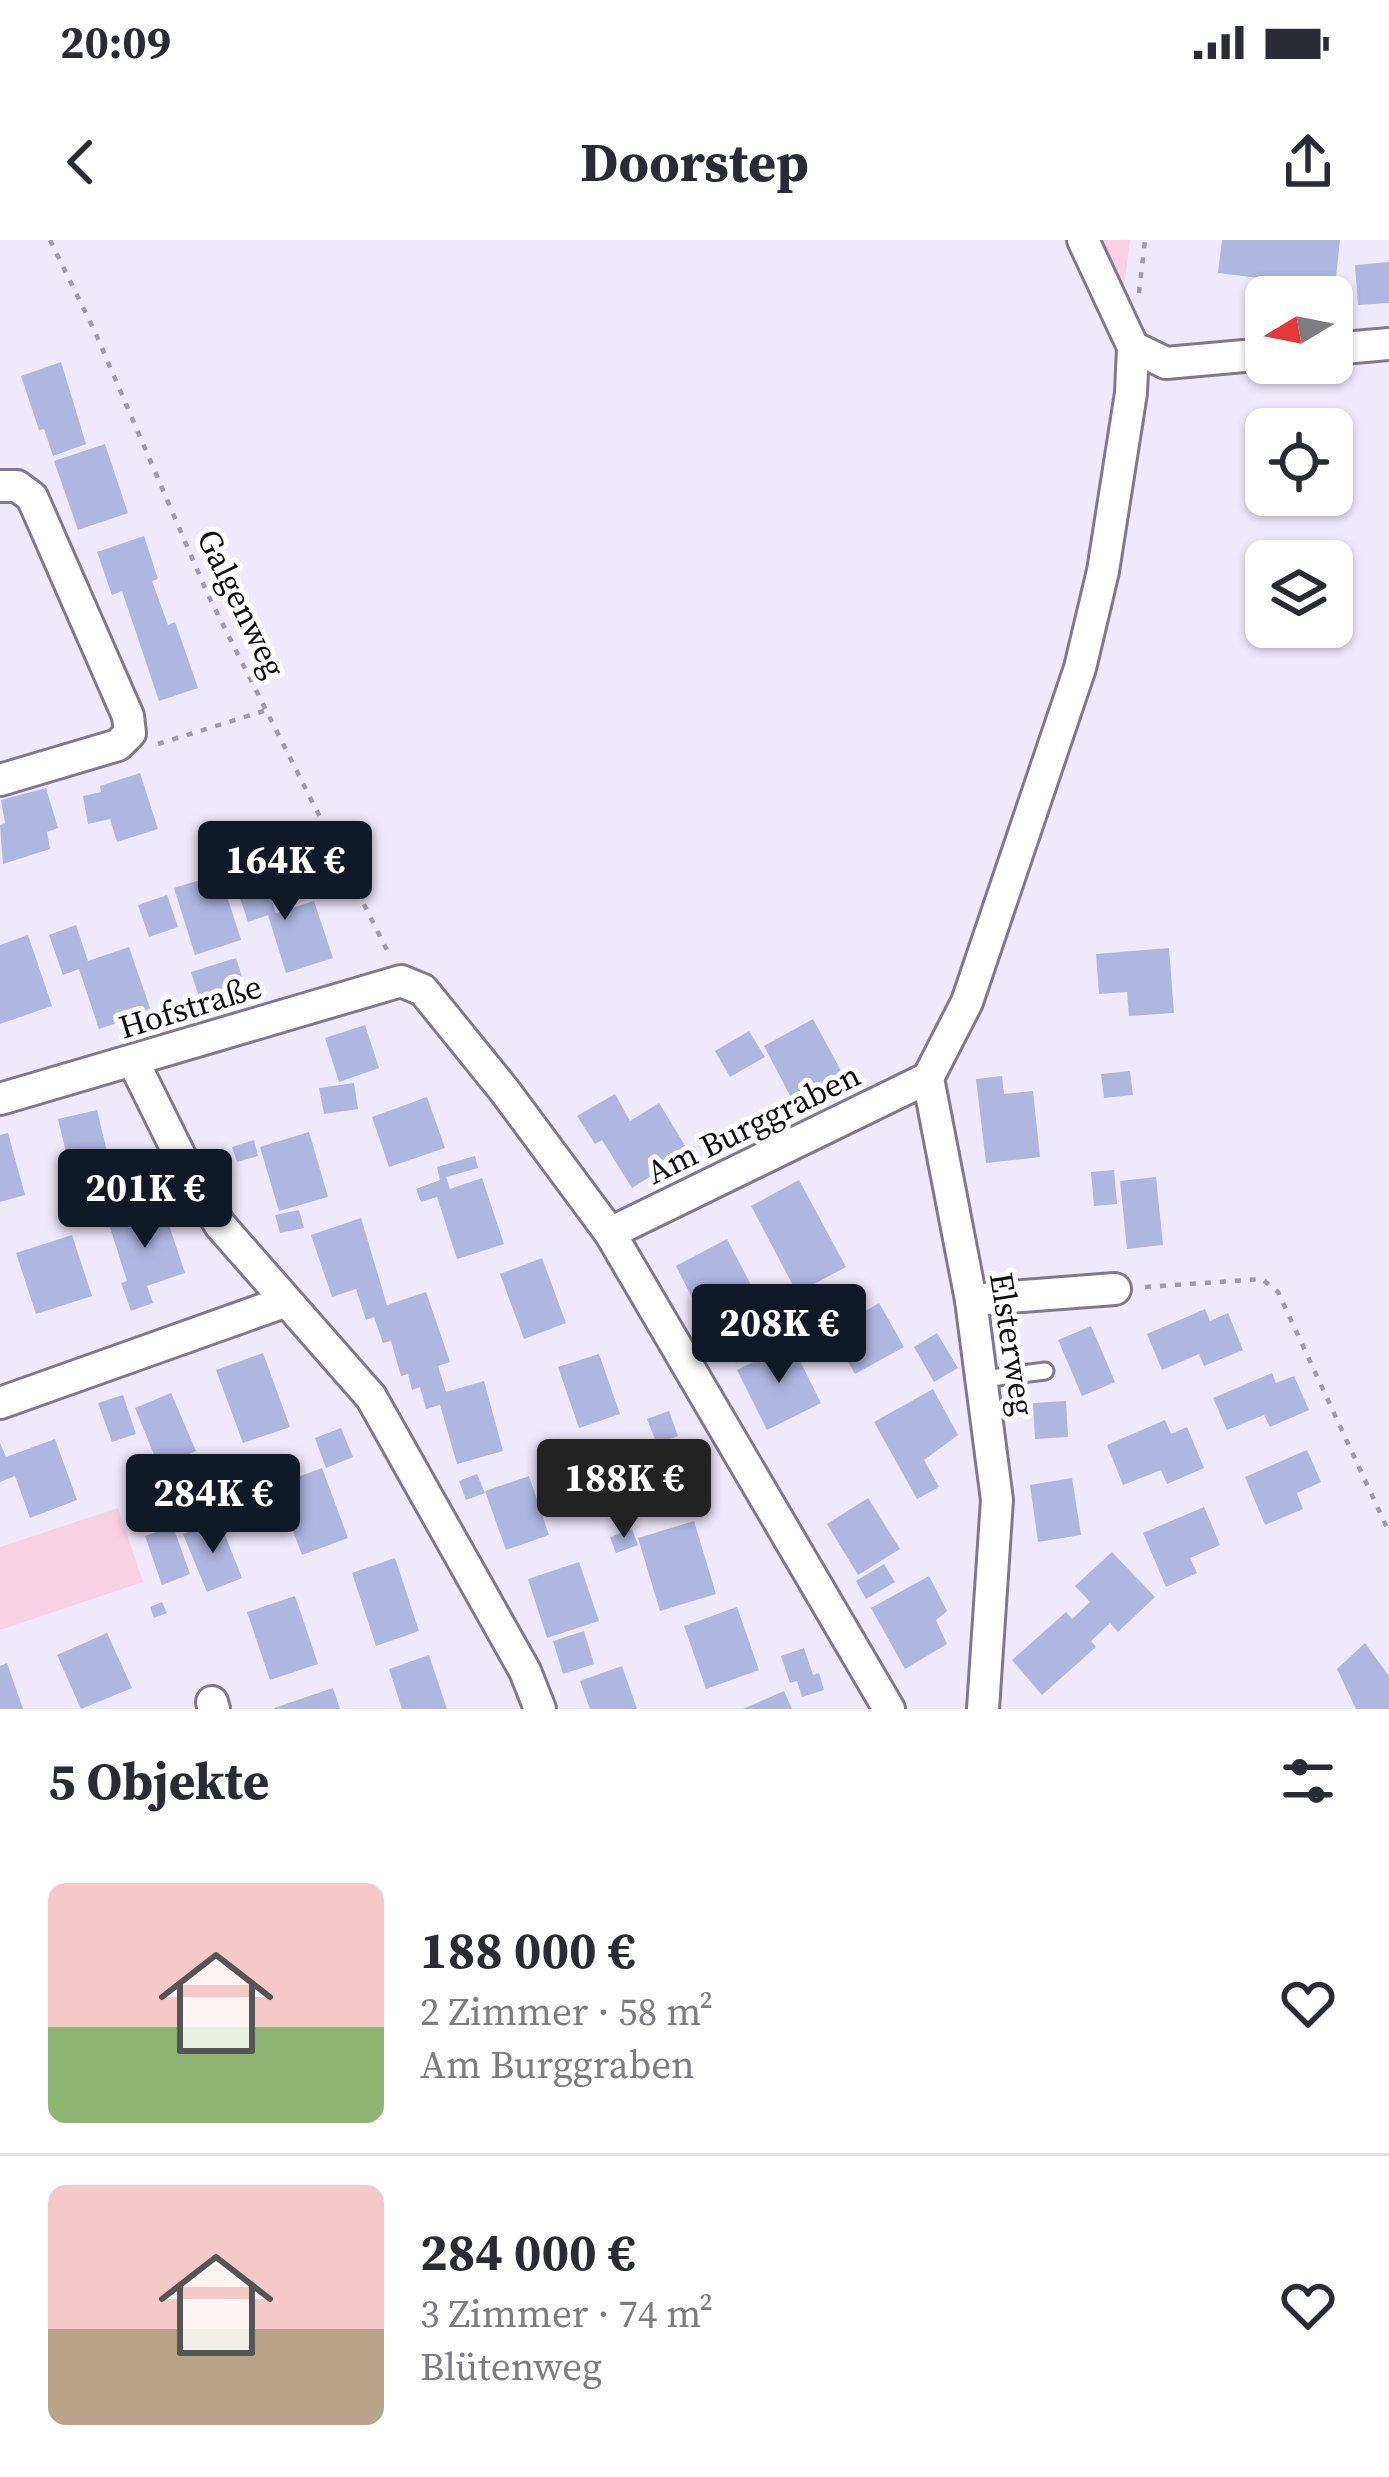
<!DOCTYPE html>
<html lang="de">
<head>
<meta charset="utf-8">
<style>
  :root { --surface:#fff; --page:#f2f2f3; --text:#2b2b33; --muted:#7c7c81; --line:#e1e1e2; --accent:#111827 }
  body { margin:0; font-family:"Source Serif 4",serif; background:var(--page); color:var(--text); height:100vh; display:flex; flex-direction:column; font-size:45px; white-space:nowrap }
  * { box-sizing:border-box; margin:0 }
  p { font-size:39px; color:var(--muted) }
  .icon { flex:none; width:66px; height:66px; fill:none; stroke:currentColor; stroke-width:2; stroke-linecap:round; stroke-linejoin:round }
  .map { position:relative; height:1469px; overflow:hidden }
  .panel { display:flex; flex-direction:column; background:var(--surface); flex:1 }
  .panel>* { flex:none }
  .needle { width:78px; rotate:260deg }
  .buttons { position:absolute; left:1245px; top:36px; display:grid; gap:24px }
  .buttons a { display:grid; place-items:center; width:108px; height:108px; border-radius:18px; background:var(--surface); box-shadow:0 3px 9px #0004; font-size:60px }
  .price { position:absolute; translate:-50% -102px; padding:0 27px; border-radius:12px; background:var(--accent); color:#fff; font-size:39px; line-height:78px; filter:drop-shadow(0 3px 6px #0008) }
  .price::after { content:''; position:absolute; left:50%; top:72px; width:36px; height:27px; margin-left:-18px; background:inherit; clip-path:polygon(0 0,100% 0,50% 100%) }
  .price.active { background:#222; color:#fff }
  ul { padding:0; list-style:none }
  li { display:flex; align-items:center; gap:36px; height:300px; padding:0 48px }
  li+li { border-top:3px solid var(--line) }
  li span { display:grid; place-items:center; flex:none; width:336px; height:240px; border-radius:18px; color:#555 }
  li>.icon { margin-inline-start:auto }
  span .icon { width:144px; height:144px; fill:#fffc; stroke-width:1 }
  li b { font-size:51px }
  h2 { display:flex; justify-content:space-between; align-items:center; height:144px; padding:0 48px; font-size:51px }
  .status { display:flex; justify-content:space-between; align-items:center; height:84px; padding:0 60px; background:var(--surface); direction:ltr }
  .status svg { height:33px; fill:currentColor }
  header { display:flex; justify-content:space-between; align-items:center; height:156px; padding:0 48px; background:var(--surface); font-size:54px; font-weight:700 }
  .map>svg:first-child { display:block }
  .green { fill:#f9d1e3 }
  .building { fill:#afb6e0 }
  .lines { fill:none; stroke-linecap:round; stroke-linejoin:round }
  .lane-casing { stroke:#80798d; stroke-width:21 }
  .street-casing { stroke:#80798d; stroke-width:36 }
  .path { stroke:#9f9baa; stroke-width:4.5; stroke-dasharray:6 9; stroke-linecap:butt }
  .lane { stroke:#fff; stroke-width:15 }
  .street { stroke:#fff; stroke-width:30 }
  .labels { text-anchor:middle; stroke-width:10; stroke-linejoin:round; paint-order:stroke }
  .street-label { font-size:33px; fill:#0f0d14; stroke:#fff }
</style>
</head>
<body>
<div class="status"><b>20:09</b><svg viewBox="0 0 49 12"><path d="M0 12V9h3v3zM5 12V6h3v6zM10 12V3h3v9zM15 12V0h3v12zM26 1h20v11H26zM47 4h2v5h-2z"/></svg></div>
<header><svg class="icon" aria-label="back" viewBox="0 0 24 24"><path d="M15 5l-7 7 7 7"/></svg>Doorstep<svg class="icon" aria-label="share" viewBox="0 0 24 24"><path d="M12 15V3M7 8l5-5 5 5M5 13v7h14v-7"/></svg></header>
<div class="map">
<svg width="1389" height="1469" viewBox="0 0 1389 1469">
  <rect width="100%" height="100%" fill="#efe9fc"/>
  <g class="green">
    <polygon points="1093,0 1130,0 1122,62"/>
    <polygon points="118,1268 143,1342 0,1390 0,1307"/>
  </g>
  <g class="building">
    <polygon points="1222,0 1340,0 1335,47 1218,33"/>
    <polygon points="1389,22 1389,63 1358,65 1355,25"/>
    <polygon points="61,122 86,204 53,216 44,189 39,190 21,136"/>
    <polygon points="105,204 128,273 78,290 54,221"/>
    <polygon points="144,296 158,339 152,341 168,385 175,382 198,448 159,461 122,351 112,355 97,312"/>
    <polygon points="140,533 158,589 117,602 110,579 88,584 83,556 101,552 100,546"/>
    <polygon points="46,548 58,588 47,592 50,609 3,624 0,585 5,583 1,560"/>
    <polygon points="261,627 276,673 314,661 333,718 286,733 268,675 248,682 233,637"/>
    <polygon points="220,634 241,700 195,715 174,648"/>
    <polygon points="167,655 178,687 149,697 138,665"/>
    <polygon points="76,685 88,721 129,707 151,771 99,789 79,729 63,735 49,695"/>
    <polygon points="28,695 52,766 0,784 0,705"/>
    <polygon points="1169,708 1174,773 1129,776 1127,752 1099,754 1096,714"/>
    <polygon points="236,718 248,756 203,769 191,732"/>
    <polygon points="813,779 846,840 796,867 764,806"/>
    <polygon points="365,785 379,828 339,842 325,798"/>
    <polygon points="749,791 765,817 730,837 715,811"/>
    <polygon points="1130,831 1133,855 1104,858 1101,834"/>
    <polygon points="1002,836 1004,854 1033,851 1040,917 986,923 976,839"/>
    <polygon points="354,843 358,869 324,874 319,848"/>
    <polygon points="615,854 630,881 659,863 689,912 632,948 602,900 595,904 577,876"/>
    <polygon points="427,857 445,908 389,927 372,877"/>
    <polygon points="97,870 115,945 76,954 58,879"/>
    <polygon points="309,892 328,957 279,971 260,907"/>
    <polygon points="8,893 25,955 0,962 0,895"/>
    <polygon points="254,900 258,916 237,922 232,907"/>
    <polygon points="475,916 478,928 446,937 450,949 482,938 504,1004 457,1019 437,957 421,962 416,949 440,940 437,927"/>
    <polygon points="1114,930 1117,964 1094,966 1091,932"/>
    <polygon points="1156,937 1163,1005 1127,1009 1120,941"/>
    <polygon points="799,940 846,1027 797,1053 751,966"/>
    <polygon points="161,961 185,1033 147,1046 153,1063 131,1071 121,1043 127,1041 107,978"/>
    <polygon points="299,970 304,988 280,993 275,975"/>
    <polygon points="361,978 387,1065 426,1052 450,1122 438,1126 446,1152 484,1141 503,1211 457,1224 440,1165 426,1169 420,1147 412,1150 408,1134 401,1136 391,1101 383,1103 374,1077 366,1080 356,1049 332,1057 311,995"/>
    <polygon points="72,995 92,1056 36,1074 16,1013"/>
    <polygon points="727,999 761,1064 709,1091 676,1026"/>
    <polygon points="542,1018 566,1083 524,1099 500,1034"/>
    <polygon points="879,1063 904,1107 855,1134 831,1091"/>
    <polygon points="1205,1069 1210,1081 1228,1073 1243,1110 1204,1126 1199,1114 1162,1130 1147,1094"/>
    <polygon points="743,1077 761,1110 736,1123 719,1091"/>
    <polygon points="1091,1086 1115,1142 1082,1156 1058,1100"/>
    <polygon points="937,1093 958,1128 934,1142 914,1107"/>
    <polygon points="791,1103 821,1163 767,1190 737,1130"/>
    <polygon points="263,1113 290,1187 243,1203 216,1130"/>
    <polygon points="599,1114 620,1174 579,1188 558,1127"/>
    <polygon points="1272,1133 1276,1143 1294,1136 1309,1170 1270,1187 1264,1175 1227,1190 1213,1158"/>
    <polygon points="933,1149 958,1195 924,1220 939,1247 917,1259 874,1182"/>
    <polygon points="171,1153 196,1211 159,1227 135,1168"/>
    <polygon points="123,1155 136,1194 112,1202 98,1163"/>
    <polygon points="1066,1161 1068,1197 1035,1199 1033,1163"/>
    <polygon points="669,1171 678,1196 657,1204 647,1179"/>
    <polygon points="1165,1180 1171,1194 1187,1187 1204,1228 1167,1244 1161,1230 1123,1245 1107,1205"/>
    <polygon points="341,1188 353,1217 326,1228 315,1198"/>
    <polygon points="55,1199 77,1260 30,1278 15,1236 0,1242 0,1203 6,1217"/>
    <polygon points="635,1208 657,1264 621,1279 598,1222"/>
    <polygon points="1307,1210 1321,1242 1297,1253 1303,1269 1265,1285 1245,1237"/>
    <polygon points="322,1228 348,1298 302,1315 276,1245"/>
    <polygon points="477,1234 485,1253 466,1260 459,1241"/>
    <polygon points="529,1236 549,1295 506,1310 485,1251"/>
    <polygon points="1072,1238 1081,1295 1038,1302 1030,1245"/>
    <polygon points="868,1258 900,1309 858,1335 827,1284"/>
    <polygon points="1204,1267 1220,1305 1190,1318 1197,1333 1166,1347 1143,1293"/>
    <polygon points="219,1280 242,1338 207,1352 183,1294"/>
    <polygon points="694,1281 716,1354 660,1371 638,1298"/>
    <polygon points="173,1286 190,1334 162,1345 145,1296"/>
    <polygon points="632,1289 638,1305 616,1313 610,1297"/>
    <polygon points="1112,1312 1155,1357 1118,1392 1110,1383 1091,1401 1096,1407 1042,1455 1012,1420 1066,1372 1072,1379 1090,1362 1075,1346"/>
    <polygon points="395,1318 419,1391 376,1406 352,1333"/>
    <polygon points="579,1322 599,1381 547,1398 528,1339"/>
    <polygon points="884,1324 895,1342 866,1359 856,1341"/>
    <polygon points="929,1336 947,1371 936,1380 947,1404 905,1429 871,1368"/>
    <polygon points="295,1356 318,1424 270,1440 247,1372"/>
    <polygon points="162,1362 167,1373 154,1378 150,1367"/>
    <polygon points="737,1367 759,1430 706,1449 684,1386"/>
    <polygon points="584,1391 594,1424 563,1434 553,1401"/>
    <polygon points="107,1393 132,1448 81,1469 57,1415"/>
    <polygon points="1365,1403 1389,1436 1389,1469 1356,1469 1337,1429"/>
    <polygon points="804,1408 813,1435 819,1433 824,1450 802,1457 797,1441 790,1443 781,1416"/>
    <polygon points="429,1415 447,1469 402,1469 389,1429"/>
    <polygon points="7,1423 23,1469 0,1469 0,1426"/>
    <polygon points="622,1426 637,1469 590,1469 580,1441"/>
    <polygon points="333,1448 340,1469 275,1469 274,1468"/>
    <polygon points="784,1451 792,1469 743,1469"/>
  </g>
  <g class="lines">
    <defs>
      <polyline id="lane" points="983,1139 1045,1131"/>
      <g id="street">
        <polyline points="1133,107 1166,123 1266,114"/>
        <polyline points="1332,109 1389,104"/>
        <polyline points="0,246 17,246 32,257 128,476 130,493 118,505 0,540"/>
        <polyline points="133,821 185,926 220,985 371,1157 525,1431 540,1469"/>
        <polyline points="0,859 401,741 423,750 504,850 610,993 889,1469"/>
        <polyline points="610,993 928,838"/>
        <polyline points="971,1060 1115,1049"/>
        <polyline points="0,1163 284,1062"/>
        <polyline points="212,1462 214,1469"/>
        <polyline points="983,1469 997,1260 971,1060 928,838 967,762 1080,428 1103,331 1131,153 1133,107 1083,0"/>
      </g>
    </defs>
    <use href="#lane" class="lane-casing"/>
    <use href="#street" class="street-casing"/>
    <g class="path">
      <polyline points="50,0 95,92 208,355 389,714"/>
      <polyline points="1139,53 1145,0"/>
      <polyline points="158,504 267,470"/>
      <polyline points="1145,1047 1262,1039 1278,1052 1389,1292"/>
    </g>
    <use href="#lane" class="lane"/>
    <use href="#street" class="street"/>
  </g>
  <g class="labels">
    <g class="street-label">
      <text transform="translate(242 363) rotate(64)" y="12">Galgenweg</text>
      <text transform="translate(190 766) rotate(-17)" y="12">Hofstraße</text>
      <text transform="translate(753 883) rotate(-26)" y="12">Am Burggraben</text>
      <text transform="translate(1013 1104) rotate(81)" y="12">Elsterweg</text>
    </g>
  </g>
</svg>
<div class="buttons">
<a><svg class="needle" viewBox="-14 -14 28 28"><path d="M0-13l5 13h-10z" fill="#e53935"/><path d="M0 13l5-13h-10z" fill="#7c7c81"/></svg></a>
<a><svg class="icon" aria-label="locate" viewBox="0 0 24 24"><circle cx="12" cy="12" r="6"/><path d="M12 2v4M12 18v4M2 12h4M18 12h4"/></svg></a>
<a><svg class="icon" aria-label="layers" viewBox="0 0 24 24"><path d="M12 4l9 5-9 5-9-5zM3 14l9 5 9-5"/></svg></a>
</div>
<b class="price" style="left:285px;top:683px">164K €</b>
<b class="price" style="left:145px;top:1011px">201K €</b>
<b class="price" style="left:779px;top:1146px">208K €</b>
<b class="price active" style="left:624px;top:1301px">188K €</b>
<b class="price" style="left:213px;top:1316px">284K €</b>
</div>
<section class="panel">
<h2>5 Objekte<svg class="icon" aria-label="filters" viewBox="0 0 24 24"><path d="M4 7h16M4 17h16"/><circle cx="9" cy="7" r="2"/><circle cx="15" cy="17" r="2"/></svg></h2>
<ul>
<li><span style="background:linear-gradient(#f6c9c9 60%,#8fb573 0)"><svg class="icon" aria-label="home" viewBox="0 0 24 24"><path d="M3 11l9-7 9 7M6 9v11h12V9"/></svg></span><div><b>188 000 €</b><p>2 Zimmer · 58 m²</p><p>Am Burggraben</p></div><svg class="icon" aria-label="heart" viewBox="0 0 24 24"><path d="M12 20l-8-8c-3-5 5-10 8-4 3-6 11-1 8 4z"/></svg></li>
<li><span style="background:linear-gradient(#f6c9c9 60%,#b9a48a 0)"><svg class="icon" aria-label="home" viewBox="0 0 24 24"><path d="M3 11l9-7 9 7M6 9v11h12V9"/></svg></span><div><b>284 000 €</b><p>3 Zimmer · 74 m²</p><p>Blütenweg</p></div><svg class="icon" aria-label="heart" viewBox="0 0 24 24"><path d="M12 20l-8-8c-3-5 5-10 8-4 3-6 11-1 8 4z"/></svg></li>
</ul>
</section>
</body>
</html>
